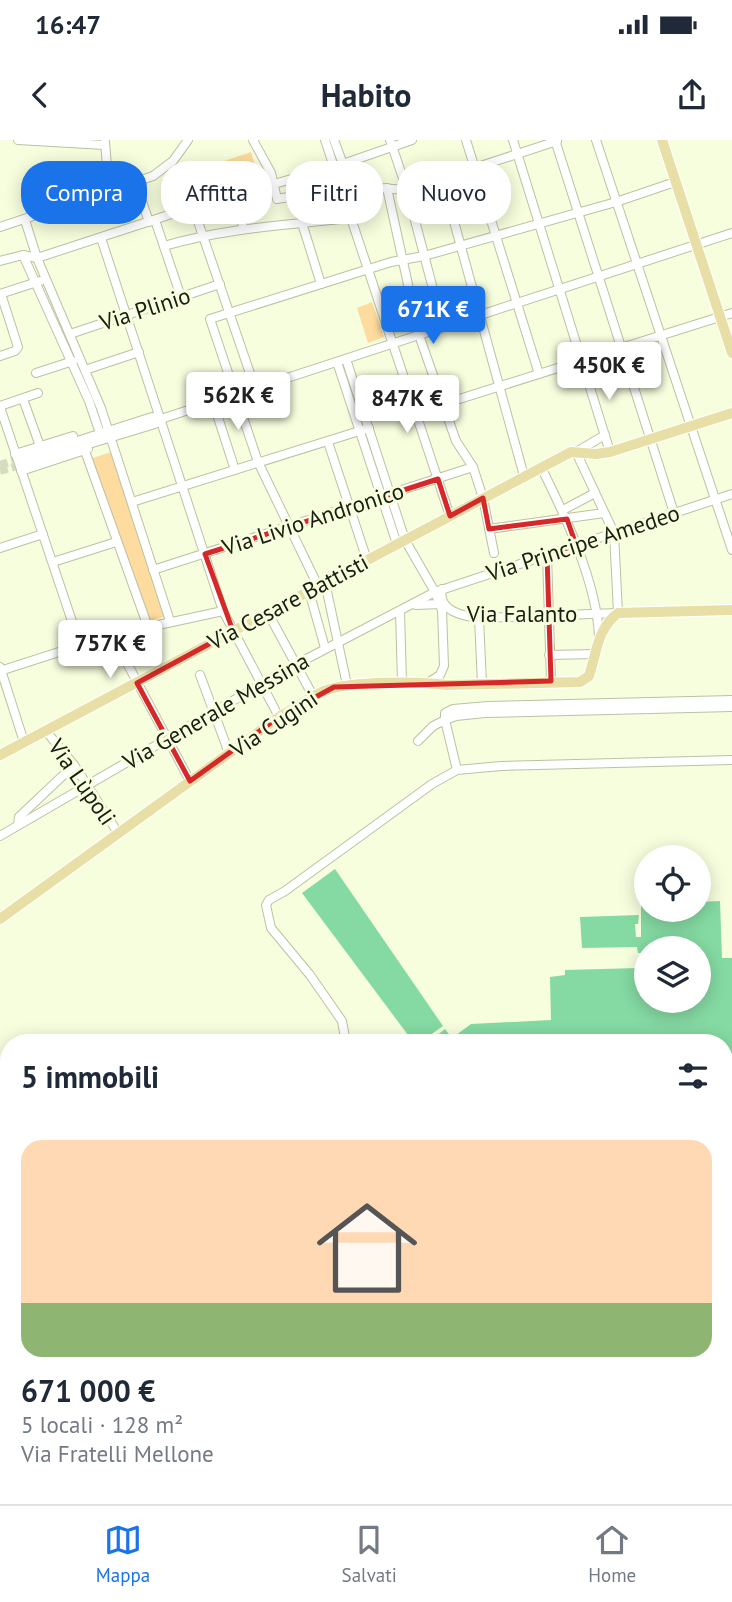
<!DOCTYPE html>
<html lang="it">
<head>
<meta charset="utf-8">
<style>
  :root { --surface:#fff; --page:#f6f6f7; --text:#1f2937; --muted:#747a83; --line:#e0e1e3; --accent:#1a73e8 }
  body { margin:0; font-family:"PT Sans",sans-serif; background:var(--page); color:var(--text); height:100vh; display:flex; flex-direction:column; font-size:26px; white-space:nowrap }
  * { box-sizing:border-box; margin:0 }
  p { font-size:23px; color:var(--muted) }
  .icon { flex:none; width:38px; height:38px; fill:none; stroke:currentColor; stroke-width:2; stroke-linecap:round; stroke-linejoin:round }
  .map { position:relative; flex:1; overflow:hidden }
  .sheet { position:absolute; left:0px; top:894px; width:733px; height:471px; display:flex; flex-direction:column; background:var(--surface); border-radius:28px 28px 0 0; box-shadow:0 4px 18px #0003 }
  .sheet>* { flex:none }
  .banner { position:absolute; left:21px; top:21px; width:691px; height:63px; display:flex; gap:14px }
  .controls { position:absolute; left:634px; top:705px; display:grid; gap:14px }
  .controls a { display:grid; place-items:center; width:77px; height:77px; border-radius:50%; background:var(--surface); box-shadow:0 4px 18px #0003; font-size:35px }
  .price { position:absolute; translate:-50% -60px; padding:0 16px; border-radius:7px; background:#fff; color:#222; font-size:23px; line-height:46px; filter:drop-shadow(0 2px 4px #0008) }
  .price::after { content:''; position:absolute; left:50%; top:42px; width:21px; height:16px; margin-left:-10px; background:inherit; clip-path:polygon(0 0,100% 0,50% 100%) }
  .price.on { background:var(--accent); color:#fff }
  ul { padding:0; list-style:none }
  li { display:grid; align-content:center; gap:14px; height:371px; padding:0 21px }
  li span { display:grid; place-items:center; height:217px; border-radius:21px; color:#555 }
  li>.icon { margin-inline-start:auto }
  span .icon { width:126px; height:126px; fill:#fffc; stroke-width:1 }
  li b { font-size:30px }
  h2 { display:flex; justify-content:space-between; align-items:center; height:84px; padding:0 21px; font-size:30px }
  .tag { padding:0 24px; border-radius:28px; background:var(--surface); box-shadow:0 4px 18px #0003; font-size:24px; line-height:63px }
  .tag.on { background:var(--accent); color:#fff }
  .status { display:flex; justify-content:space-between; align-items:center; height:49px; padding:0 35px; background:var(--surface); direction:ltr }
  .status svg { height:19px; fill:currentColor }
  header { display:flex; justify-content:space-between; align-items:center; height:91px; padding:0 21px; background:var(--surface); font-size:32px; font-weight:800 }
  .menu { display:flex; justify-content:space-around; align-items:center; height:98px; border-top:2px solid var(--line); background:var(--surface); font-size:19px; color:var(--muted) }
  .menu a { display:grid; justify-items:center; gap:4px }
  .menu .on { color:var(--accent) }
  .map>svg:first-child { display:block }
  .green { fill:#fedb9e }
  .water { fill:#85daa3; fill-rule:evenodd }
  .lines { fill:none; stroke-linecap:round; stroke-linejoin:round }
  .minor-tunnel { stroke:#d6dcbf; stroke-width:8; stroke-dasharray:8 4; stroke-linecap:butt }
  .minor-casing { stroke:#bbc2a3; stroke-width:10 }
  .major-casing { stroke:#fff; stroke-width:12 }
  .minor { stroke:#fff; stroke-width:8 }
  .major { stroke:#e8dfa7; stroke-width:10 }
  .marked { fill:none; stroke:#d62828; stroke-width:5; stroke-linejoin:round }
  .labels { text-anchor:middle; stroke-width:6; stroke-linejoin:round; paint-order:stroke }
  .street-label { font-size:23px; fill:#1a1d11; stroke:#f7fede }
</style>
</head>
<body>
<div class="status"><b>16:47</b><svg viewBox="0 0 49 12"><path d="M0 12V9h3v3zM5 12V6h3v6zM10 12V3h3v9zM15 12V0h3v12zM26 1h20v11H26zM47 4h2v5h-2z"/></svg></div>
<header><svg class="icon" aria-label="back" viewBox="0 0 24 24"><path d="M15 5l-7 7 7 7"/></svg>Habito<svg class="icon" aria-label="share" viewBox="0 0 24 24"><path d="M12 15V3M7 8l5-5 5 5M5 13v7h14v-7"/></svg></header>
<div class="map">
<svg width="732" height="1364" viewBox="0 0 732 1364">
  <rect width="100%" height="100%" fill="#f7fede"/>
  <g class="green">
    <polygon points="251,12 259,38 220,51 212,25"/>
    <polygon points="372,162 384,197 368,203 357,168"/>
    <polygon points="111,312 166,476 148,482 90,319"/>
  </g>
  <g class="water">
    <polygon points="335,729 443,886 419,903 414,903 302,753"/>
    <path d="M720,761L722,818H732V1364H276L271,1356H724V903H427L445,889L452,898L471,884L551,880L550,837L565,835V830L638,828L641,830L642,813H638L637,807L582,808L580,777L639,775L638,784H635L636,797H641V764L646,763V770H698V762ZM698,808V861H646V808Z"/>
  </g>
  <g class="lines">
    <g class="minor-tunnel">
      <polyline points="0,325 22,318"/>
      <polyline points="0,331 24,324"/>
    </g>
    <defs>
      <g id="minor">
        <polyline points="18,0 104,5"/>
        <polyline points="253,0 271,33 277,59 351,46 407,50 557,1"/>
        <polyline points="325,0 450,376"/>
        <polyline points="334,0 351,46"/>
        <polyline points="390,0 407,50 443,187"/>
        <polyline points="466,0 539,234"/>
        <polyline points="513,0 610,312"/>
        <polyline points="555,0 674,373"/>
        <polyline points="596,0 732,410"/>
        <polyline points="105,2 109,51"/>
        <polyline points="442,38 524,336"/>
        <polyline points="136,43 149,82"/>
        <polyline points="387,48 419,195 456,301 473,327 483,358 494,413"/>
        <polyline points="239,54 243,89"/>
        <polyline points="193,67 255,248"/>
        <polyline points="25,80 37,118 101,268 170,481"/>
        <polyline points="155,80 181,157"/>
        <polyline points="302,83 321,144"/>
        <polyline points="0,87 153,36 173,21 188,0"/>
        <polyline points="101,98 223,471 279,577"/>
        <path d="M164,106C225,88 287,85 350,78"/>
        <polyline points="23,115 89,261 100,293"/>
        <polyline points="0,121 23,115 37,118 193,67 334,27 412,0"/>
        <polyline points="0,154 40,141"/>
        <polyline points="70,194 220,144"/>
        <polyline points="0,216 15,211 18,207 1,154"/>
        <polyline points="346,219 405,400 435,452 442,470 444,526 440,535 429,542"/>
        <polyline points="337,222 397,404"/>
        <polyline points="85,230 139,212"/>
        <polyline points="36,233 73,221"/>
        <polyline points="23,259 40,306"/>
        <polyline points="213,262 235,330"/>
        <polyline points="0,266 38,253"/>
        <polyline points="0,267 80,505"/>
        <polyline points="415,273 732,173"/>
        <polyline points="328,302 367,420"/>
        <polyline points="85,311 148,487"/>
        <polyline points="15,314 73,296"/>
        <polyline points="24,318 152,277 161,279"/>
        <polyline points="26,323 155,284 161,279 732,93"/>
        <path d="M541,327C565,375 597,443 599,497"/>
        <polyline points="21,331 88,309"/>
        <polyline points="132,362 369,288"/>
        <polyline points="563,370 595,353"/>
        <polyline points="489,389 604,373"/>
        <polyline points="0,408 43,394"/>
        <polyline points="547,415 551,541"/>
        <polyline points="53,422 116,402"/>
        <polyline points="153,430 473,327"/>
        <polyline points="325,442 347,545"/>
        <polyline points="318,446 258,322 210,179 391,122 424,116 616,62 675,42"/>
        <path d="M442,449C437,471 463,476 479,478L618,473L614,393L576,312L605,295"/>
        <polyline points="309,451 325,508"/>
        <polyline points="416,465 441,464"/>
        <polyline points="400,471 402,543"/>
        <polyline points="268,473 313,556"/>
        <polyline points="479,478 482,544"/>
        <polyline points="112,495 190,641"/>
        <polyline points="549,515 596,514"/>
        <polyline points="0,527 24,602"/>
        <polyline points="0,531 112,495 223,471"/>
        <polyline points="200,535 229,613"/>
        <polyline points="445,580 445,573 453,569 488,566 732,560"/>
        <polyline points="445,580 456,576 485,573 732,567"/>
        <polyline points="46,591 74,625 118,693"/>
        <polyline points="418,601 433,586 445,580 457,630"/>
        <polyline points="18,685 19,677 74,625"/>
        <polyline points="0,696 291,527 435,452 732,354"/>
        <polyline points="346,903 342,881 310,835 271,788 266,765 269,760 285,751 432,644 457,630 501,626 732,620"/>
        <polyline points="0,1288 9,1274"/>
      </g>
      <g id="major">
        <polyline points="662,0 732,213"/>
        <polyline points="0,615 571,312 596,314 610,312 732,273"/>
        <path d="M0,779L279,577C294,568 310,556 327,550C352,541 420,541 447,545L580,542L589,536C597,512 597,489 618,473L732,470"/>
      </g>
    </defs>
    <use href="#minor" class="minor-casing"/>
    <use href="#major" class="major-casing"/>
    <use href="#minor" class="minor"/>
    <use href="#major" class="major"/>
  </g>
  <path class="marked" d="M438,339L450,376L483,358L489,389L567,379L576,405L547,415L551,541L334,547L279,577L190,641L137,543L233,491L205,414Z"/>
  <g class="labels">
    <g class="street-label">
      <text transform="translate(145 169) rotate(-18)" y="8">Via Plinio</text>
      <text transform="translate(313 379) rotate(-18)" y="8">Via Livio Andronico</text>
      <text transform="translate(583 403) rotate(-18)" y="8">Via Principe Amedeo</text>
      <text transform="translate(288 462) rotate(-28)" y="8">Via Cesare Battisti</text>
      <text x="522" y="482">Via Falanto</text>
      <text transform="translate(216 571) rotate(-30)" y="8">Via Generale Messina</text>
      <text transform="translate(274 584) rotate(-34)" y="8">Via Cugini</text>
      <text transform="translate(82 642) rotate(55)" y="8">Via Lùpoli</text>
    </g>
  </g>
</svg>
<div class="controls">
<a><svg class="icon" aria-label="locate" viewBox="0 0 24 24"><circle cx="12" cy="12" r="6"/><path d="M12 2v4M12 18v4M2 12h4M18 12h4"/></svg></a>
<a><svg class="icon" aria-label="layers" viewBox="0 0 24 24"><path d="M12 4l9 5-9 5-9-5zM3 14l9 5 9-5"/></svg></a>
</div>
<b class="price on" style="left:433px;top:206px">671K €</b>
<b class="price" style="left:609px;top:262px">450K €</b>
<b class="price" style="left:238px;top:292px">562K €</b>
<b class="price" style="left:407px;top:295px">847K €</b>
<b class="price" style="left:110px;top:540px">757K €</b>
<div class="banner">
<a class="tag on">Compra</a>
<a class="tag">Affitta</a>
<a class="tag">Filtri</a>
<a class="tag">Nuovo</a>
</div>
<section class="sheet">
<h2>5 immobili<svg class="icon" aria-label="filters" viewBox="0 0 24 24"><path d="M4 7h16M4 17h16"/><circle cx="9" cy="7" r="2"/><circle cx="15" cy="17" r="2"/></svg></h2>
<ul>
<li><span style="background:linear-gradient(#ffd9b3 75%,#8fb573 0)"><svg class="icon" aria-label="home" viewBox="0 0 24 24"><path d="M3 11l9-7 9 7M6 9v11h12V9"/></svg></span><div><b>671 000 €</b><p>5 locali · 128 m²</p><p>Via Fratelli Mellone</p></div></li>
</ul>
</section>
</div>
<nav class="menu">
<a class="on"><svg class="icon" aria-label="map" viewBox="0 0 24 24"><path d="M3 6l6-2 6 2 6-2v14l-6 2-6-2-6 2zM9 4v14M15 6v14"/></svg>Mappa</a>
<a><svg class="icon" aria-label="saved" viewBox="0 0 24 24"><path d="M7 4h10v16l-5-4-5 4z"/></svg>Salvati</a>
<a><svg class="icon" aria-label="home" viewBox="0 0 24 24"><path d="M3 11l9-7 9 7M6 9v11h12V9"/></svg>Home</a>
</nav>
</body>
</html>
